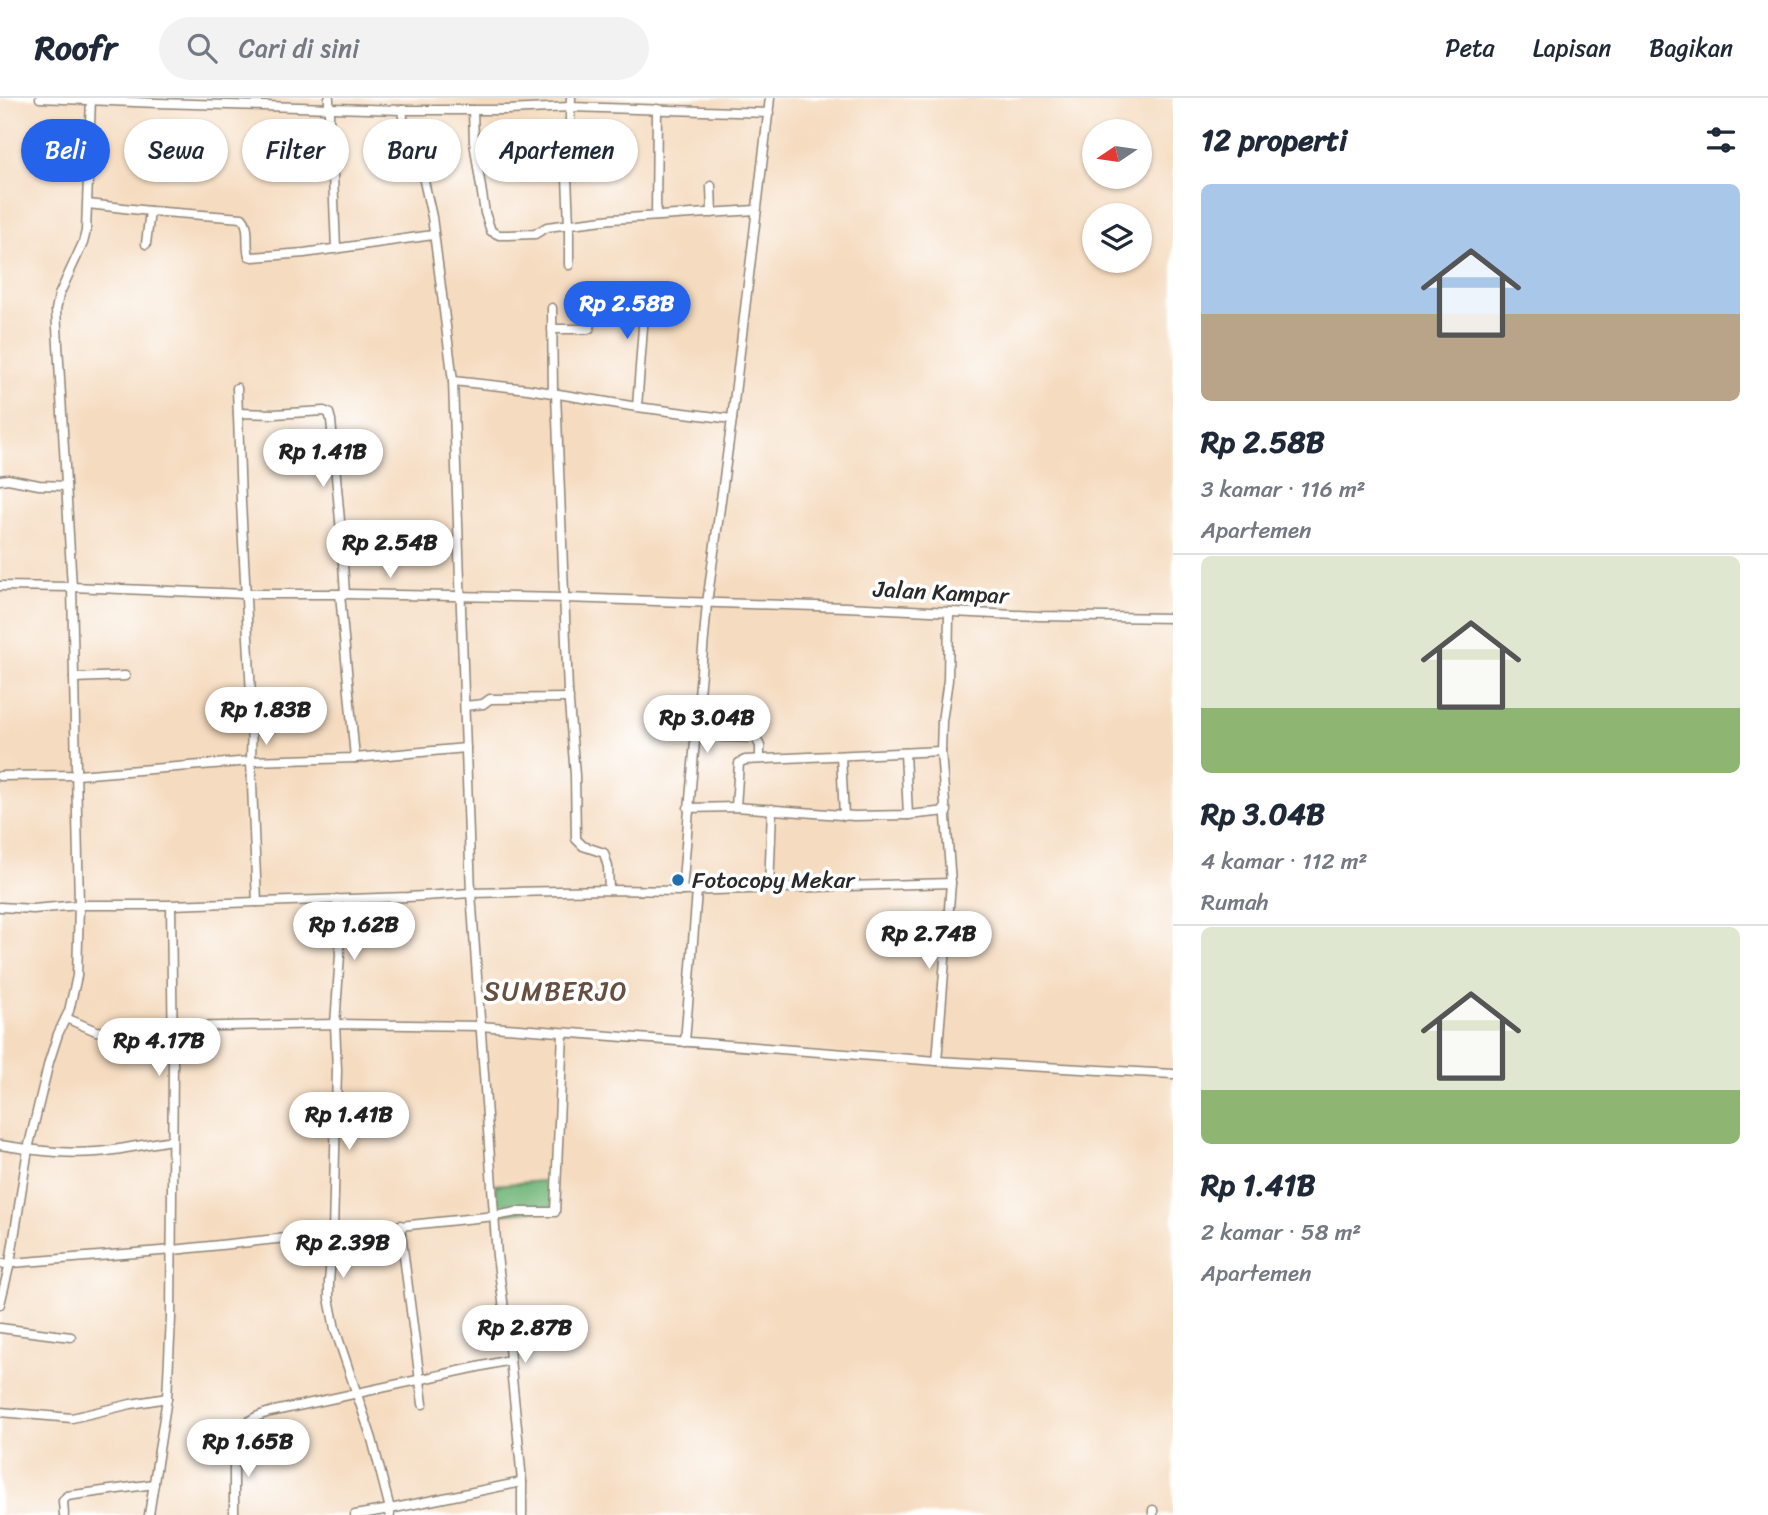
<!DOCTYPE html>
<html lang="id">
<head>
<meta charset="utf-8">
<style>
  :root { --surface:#fff; --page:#f2f2f3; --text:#1f2937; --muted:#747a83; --line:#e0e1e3; --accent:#2563eb }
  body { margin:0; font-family:Sriracha,sans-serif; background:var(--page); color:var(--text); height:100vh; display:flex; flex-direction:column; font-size:26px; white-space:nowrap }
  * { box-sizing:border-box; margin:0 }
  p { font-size:23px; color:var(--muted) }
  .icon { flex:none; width:38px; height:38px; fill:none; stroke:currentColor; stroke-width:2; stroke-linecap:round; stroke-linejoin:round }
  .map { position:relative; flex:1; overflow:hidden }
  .sheet { display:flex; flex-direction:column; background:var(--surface); width:595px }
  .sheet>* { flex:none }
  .top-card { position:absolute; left:21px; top:21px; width:665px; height:63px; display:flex; gap:14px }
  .needle { width:46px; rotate:257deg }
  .controls { position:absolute; left:1082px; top:21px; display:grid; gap:14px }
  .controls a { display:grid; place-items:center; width:70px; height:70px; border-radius:50%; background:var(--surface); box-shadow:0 2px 5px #0004; font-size:35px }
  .price { position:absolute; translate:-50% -60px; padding:0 16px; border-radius:24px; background:#fff; color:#222; font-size:23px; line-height:46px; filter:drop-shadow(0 2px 4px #0008) }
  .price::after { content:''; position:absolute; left:50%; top:42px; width:21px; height:16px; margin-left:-10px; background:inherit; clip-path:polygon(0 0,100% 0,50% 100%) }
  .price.selected { background:var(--accent); color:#fff }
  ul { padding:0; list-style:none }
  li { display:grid; align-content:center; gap:14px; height:371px; padding:0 28px }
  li+li { border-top:2px solid var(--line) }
  li span { display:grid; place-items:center; height:217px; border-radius:10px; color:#555 }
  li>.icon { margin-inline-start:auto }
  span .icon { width:126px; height:126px; fill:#fffc; stroke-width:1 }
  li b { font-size:30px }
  h2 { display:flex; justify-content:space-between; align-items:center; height:84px; padding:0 28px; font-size:30px }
  .chip { padding:0 24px; border-radius:32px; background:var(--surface); box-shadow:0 2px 5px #0004; font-size:24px; line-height:63px }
  .chip.selected { background:var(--accent); color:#fff }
  header { display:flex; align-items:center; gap:42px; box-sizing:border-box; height:98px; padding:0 35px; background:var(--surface); border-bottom:2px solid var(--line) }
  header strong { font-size:33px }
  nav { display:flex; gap:38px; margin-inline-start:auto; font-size:24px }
  .search { width:490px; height:63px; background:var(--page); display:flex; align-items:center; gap:18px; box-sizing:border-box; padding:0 24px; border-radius:38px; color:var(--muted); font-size:26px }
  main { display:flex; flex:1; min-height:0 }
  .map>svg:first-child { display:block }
  .forest { fill:#73b77a; stroke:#4f7152; stroke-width:2 }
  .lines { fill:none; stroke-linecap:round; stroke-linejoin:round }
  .street-casing { stroke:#908375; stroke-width:11 }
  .street { stroke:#fff; stroke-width:8 }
  .poi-dot { fill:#1f6fb2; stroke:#fff; stroke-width:2.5 }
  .labels { text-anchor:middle; stroke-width:7; stroke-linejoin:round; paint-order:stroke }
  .street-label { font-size:23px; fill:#2b2b2b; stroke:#fff }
  .poi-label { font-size:23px; fill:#2b2b2b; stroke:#fff; text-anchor:start }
  .quarter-label { font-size:26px; letter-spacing:2px; fill:#685040; stroke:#fff }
</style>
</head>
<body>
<header>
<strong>Roofr</strong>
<div class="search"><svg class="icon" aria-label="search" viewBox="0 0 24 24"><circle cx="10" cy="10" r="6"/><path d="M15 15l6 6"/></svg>Cari di sini</div>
<nav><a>Peta</a><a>Lapisan</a><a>Bagikan</a></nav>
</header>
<main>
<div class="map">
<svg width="1173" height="1417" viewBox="0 0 1173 1417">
  <rect width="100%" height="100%" fill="#fff"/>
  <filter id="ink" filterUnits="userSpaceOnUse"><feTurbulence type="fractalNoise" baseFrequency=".0143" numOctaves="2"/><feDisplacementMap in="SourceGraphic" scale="14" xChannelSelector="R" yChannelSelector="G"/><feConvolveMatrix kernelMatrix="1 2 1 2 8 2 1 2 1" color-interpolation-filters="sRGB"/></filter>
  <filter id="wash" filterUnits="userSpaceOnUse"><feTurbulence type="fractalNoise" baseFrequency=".00686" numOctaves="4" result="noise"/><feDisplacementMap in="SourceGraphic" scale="28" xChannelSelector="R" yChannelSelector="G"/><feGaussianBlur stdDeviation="1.57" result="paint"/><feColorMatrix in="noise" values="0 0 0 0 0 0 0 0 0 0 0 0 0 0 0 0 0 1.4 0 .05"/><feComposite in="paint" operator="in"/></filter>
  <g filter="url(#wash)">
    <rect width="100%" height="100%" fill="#f5dbbf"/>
    <polygon class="forest" points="553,1082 554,1111 498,1116 495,1087"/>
  </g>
  <g filter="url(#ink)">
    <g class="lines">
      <defs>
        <g id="street">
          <polyline points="40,0 158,5 402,12 508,12 570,9 769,15"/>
          <polyline points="329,0 329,33 333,78 336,151"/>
          <polyline points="473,12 474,44 485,115 491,133 499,137 508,137 535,136 547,129 612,121 756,112"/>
          <polyline points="711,88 712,115"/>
          <polyline points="88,106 150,113 146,146"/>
          <path d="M150,113L242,120C251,129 245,145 249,158L253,159L304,155L433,137"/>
          <polyline points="656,118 657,11"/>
          <polyline points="569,167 569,127 567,79 571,0"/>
          <polyline points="552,210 553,295"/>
          <polyline points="552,231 588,231 590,230 592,210 595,208 643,213 644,216 637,309"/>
          <polyline points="453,283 528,291 637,309 732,321"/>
          <polyline points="237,290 241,404 252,617 251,663 257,804"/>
          <polyline points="556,296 568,593 575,677 576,741 583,748 604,755 608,769 609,792"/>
          <polyline points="238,315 274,316 324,313 329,315 331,322 341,434 345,496"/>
          <polyline points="0,382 8,381 39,387 66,388"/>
          <polyline points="0,488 72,489 245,496 345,496 564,500 846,509 1039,518 1173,520"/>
          <polyline points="340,496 355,660"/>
          <polyline points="74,580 125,578"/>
          <polyline points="465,608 483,606 490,601 569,600"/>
          <polyline points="721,639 756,640 760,648 760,661"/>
          <polyline points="752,639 754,606"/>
          <polyline points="905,655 908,717"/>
          <polyline points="841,658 844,718"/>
          <polyline points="0,678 77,677 251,663 355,660 466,650"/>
          <polyline points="736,709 739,665 745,662 941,653"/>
          <polyline points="688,710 736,709 854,718 908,717 947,713"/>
          <polyline points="769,791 772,711"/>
          <polyline points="682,793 951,785"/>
          <polyline points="337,801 340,857 335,926 337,972 333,1135 329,1184 329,1200 335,1231 372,1341 390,1411 522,1384"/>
          <polyline points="0,809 33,811 79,807 171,807 408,799 471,795 453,283 432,119 420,65 404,26 402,12"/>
          <polyline points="66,920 96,933 114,935 172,934"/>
          <polyline points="172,929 335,926 480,928 937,963 1173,976"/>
          <polyline points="685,944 697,793"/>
          <polyline points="937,963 951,785 941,653 942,623 948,582 949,515"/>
          <path d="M0,1047C37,1053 76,1058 114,1052C133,1049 153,1045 172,1042"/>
          <polyline points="400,1127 423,1306"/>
          <polyline points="0,1166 173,1152 495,1118 517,1114 555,1114 563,935"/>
          <polyline points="0,1206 10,1165 28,1051 49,964 58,936 69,913 77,878 79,807 72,489 56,212 59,197 83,145 86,133 91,0"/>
          <polyline points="0,1230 71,1239"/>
          <polyline points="0,1314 72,1320 131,1306 167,1300"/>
          <polyline points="64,1417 63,1403 67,1398 154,1386"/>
          <polyline points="149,1417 167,1300 171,1220 173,964 171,807"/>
          <path d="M234,1417V1344C240,1326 252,1319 270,1314L510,1262"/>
          <polyline points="355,1417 390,1411 390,1417"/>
          <polyline points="522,1417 522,1384 518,1339 508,1241 497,1158 471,795 609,792 682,793 707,505 732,321 770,0"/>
          <polyline points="1153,1417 1153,1412"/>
        </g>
      </defs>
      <use href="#street" class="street-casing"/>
      <use href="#street" class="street"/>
    </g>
  </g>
  <circle class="poi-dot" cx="678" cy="782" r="7"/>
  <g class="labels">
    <g class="street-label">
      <text transform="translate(941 494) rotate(3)" y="8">Jalan Kampar</text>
    </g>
    <g class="poi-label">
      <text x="692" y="790">Fotocopy Mekar</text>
    </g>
    <g class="quarter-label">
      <text x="556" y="902">SUMBERJO</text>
    </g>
  </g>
</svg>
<div class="controls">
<a><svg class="needle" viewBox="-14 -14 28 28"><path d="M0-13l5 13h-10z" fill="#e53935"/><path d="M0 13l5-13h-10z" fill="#747a83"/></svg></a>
<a><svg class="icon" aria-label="layers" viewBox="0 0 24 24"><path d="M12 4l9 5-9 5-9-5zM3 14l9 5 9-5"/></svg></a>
</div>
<b class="price selected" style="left:627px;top:243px">Rp 2.58B</b>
<b class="price" style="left:323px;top:391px">Rp 1.41B</b>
<b class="price" style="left:390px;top:482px">Rp 2.54B</b>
<b class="price" style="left:266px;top:649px">Rp 1.83B</b>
<b class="price" style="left:707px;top:657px">Rp 3.04B</b>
<b class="price" style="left:354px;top:864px">Rp 1.62B</b>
<b class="price" style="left:929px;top:873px">Rp 2.74B</b>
<b class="price" style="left:159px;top:980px">Rp 4.17B</b>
<b class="price" style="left:349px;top:1054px">Rp 1.41B</b>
<b class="price" style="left:343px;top:1182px">Rp 2.39B</b>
<b class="price" style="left:525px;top:1267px">Rp 2.87B</b>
<b class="price" style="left:248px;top:1381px">Rp 1.65B</b>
<div class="top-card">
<a class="chip selected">Beli</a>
<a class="chip">Sewa</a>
<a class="chip">Filter</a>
<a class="chip">Baru</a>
<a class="chip">Apartemen</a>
</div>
</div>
<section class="sheet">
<h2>12 properti<svg class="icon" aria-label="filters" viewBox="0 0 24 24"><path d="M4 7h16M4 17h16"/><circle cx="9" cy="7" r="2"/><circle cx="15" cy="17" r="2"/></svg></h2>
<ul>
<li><span style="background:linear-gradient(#a9c7e8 60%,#b9a48a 0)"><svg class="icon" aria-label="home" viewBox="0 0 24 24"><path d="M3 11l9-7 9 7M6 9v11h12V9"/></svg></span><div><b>Rp 2.58B</b><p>3 kamar · 116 m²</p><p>Apartemen</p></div></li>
<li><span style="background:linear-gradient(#dfe7d0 70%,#8fb573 0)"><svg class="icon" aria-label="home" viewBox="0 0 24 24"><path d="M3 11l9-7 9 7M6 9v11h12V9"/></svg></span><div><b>Rp 3.04B</b><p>4 kamar · 112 m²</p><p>Rumah</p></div></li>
<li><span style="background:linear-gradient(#dfe7d0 75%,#8fb573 0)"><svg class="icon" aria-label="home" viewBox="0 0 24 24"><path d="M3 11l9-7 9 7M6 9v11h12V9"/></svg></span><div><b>Rp 1.41B</b><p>2 kamar · 58 m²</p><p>Apartemen</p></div></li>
</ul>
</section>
</main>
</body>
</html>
